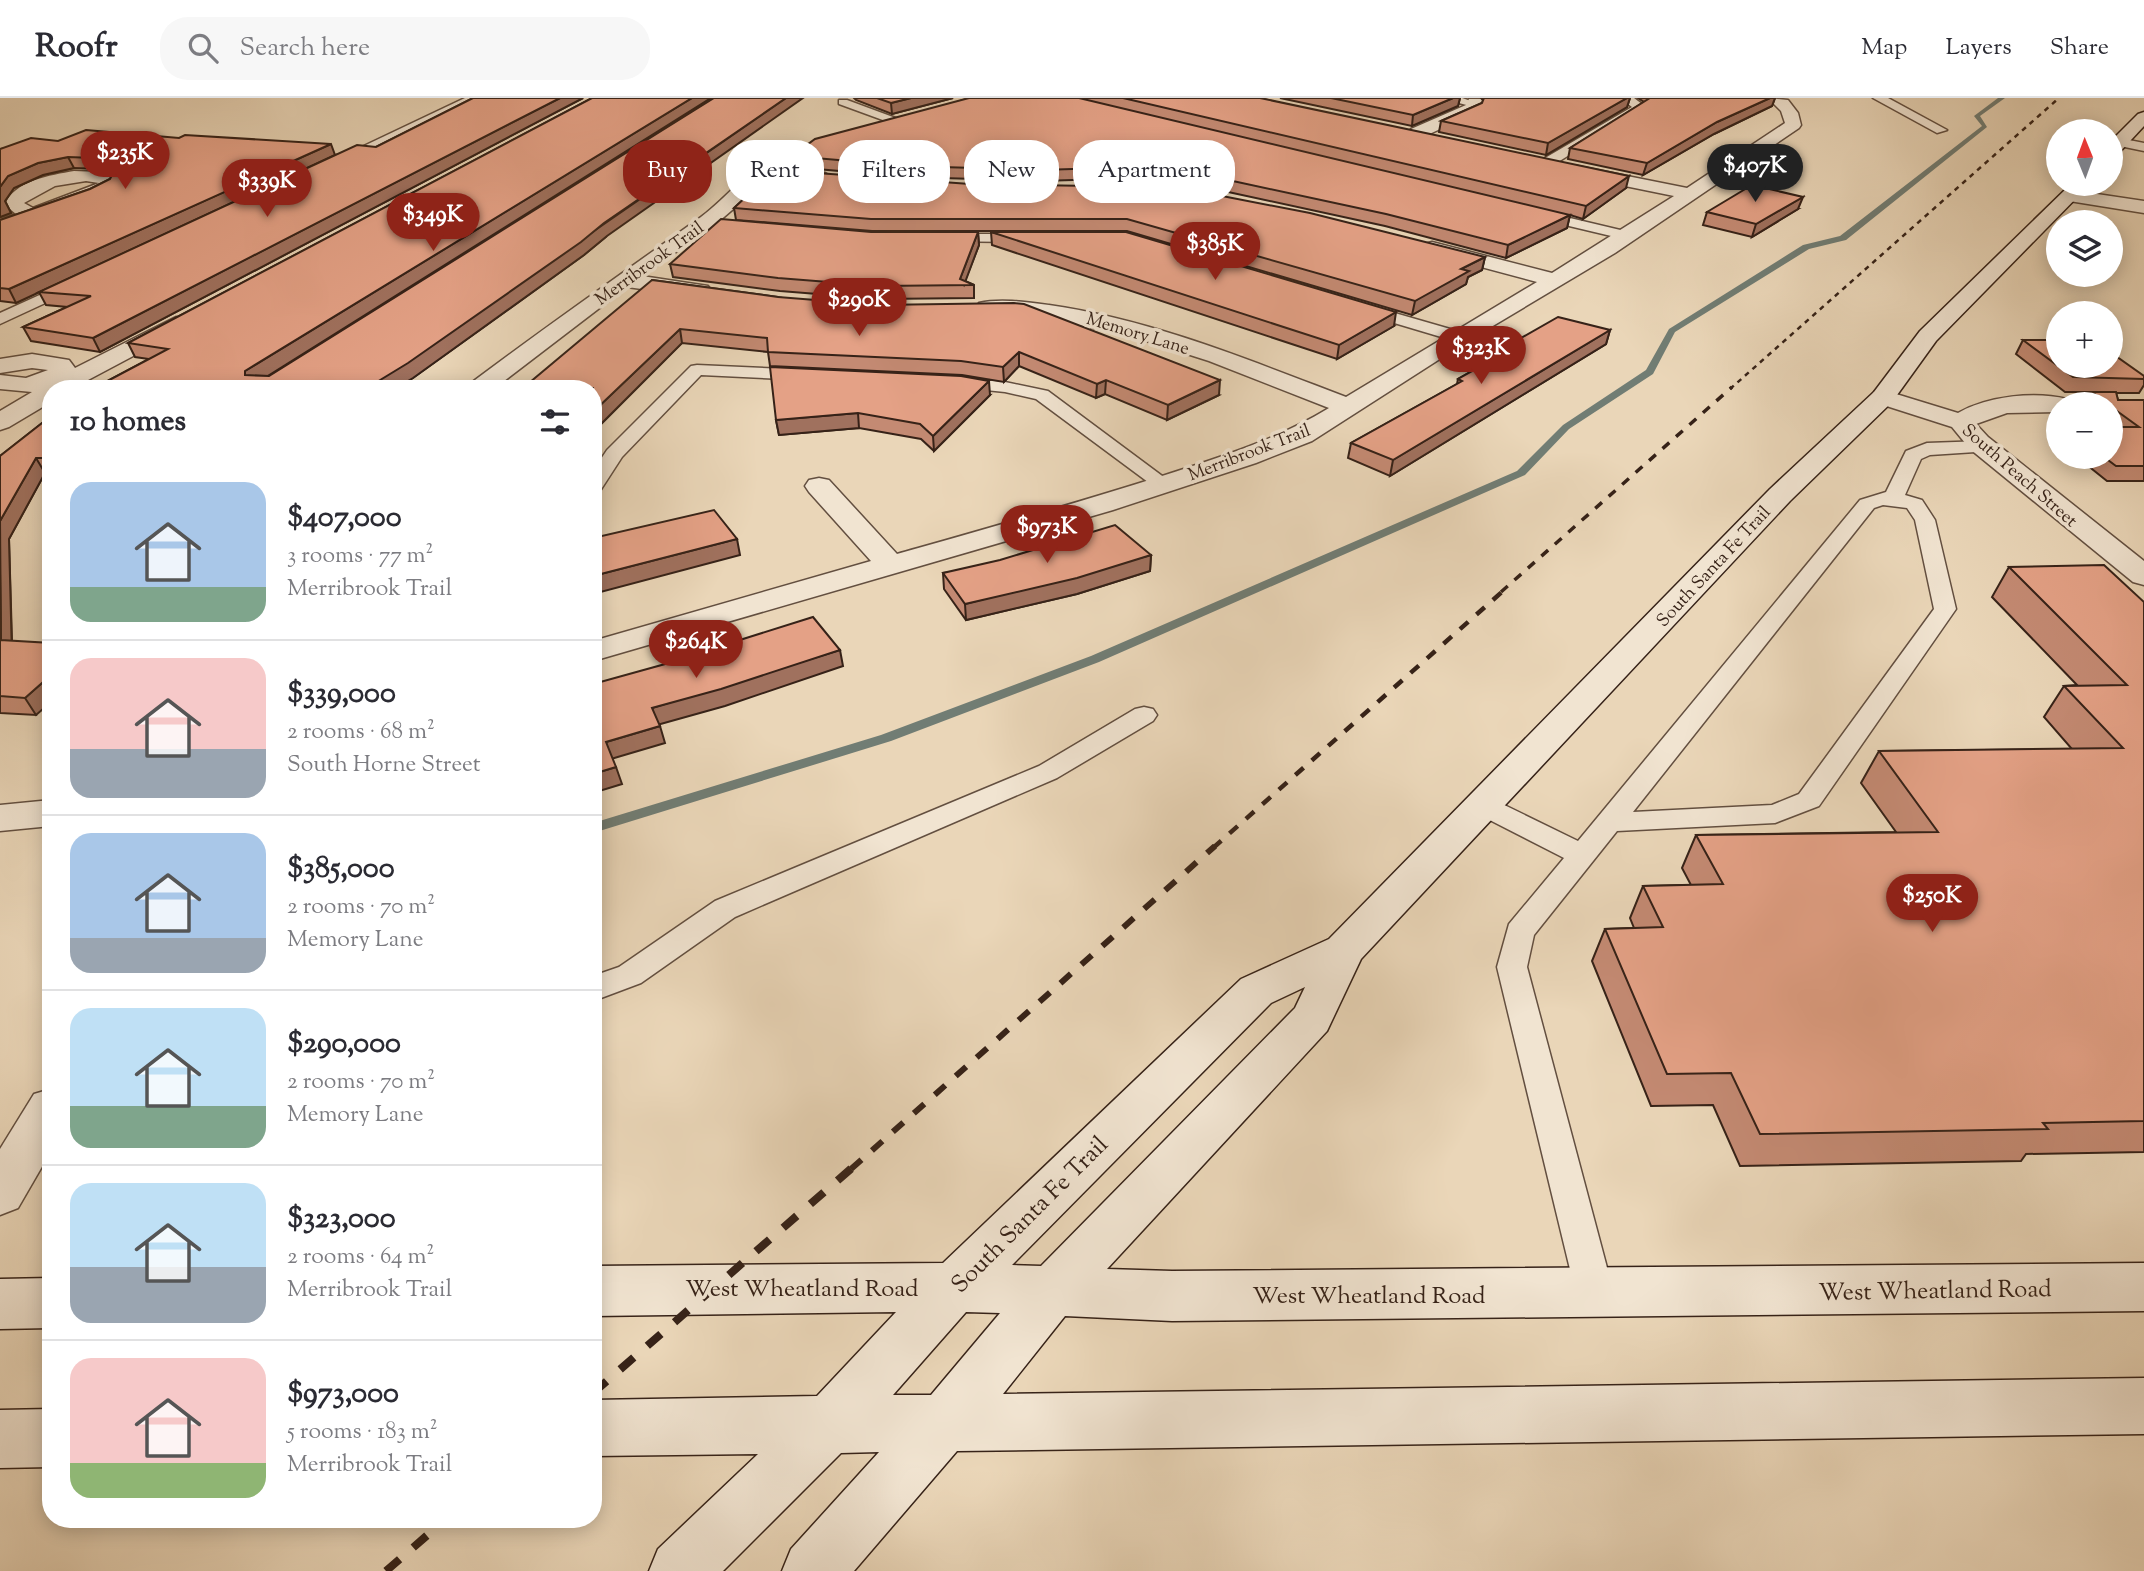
<!DOCTYPE html>
<html lang="en">
<head>
<meta charset="utf-8">
<style>
  :root { --surface:#fff; --page:#f7f7f7; --text:#2b2b33; --muted:#7c7c81; --line:#e1e1e2; --accent:#8f2418 }
  body { margin:0; font-family:"Sorts Mill Goudy",serif; background:var(--page); color:var(--text); height:100vh; display:flex; flex-direction:column; font-size:26px; white-space:nowrap }
  * { box-sizing:border-box; margin:0 }
  p { font-size:23px; color:var(--muted) }
  .icon { flex:none; width:38px; height:38px; fill:none; stroke:currentColor; stroke-width:2; stroke-linecap:round; stroke-linejoin:round }
  .map { position:relative; flex:1; overflow:hidden }
  .panel { position:absolute; left:42px; top:282px; width:560px; height:1148px; display:flex; flex-direction:column; background:var(--surface); border-radius:28px; box-shadow:0 4px 18px #0003 }
  .panel>* { flex:none }
  .banner { position:absolute; left:623px; top:42px; width:665px; height:63px; display:flex; gap:14px }
  .needle { width:46px; rotate:359deg }
  .buttons { position:absolute; left:2046px; top:21px; display:grid; gap:14px }
  .buttons a { display:grid; place-items:center; width:77px; height:77px; border-radius:50%; background:var(--surface); box-shadow:0 4px 18px #0003; font-size:35px }
  .price { position:absolute; translate:-50% -60px; padding:0 16px; border-radius:24px; background:var(--accent); color:#fff; font-size:23px; line-height:46px; filter:drop-shadow(0 2px 4px #0008) }
  .price::after { content:''; position:absolute; left:50%; top:42px; width:21px; height:16px; margin-left:-10px; background:inherit; clip-path:polygon(0 0,100% 0,50% 100%) }
  .price.active { background:#222; color:#fff }
  ul { padding:0; list-style:none }
  li { display:flex; align-items:center; gap:21px; height:175px; padding:0 28px }
  li+li { border-top:2px solid var(--line) }
  li span { display:grid; place-items:center; flex:none; width:196px; height:140px; border-radius:21px; color:#555 }
  li>.icon { margin-inline-start:auto }
  span .icon { width:84px; height:84px; fill:#fffc; stroke-width:1 }
  li b { font-size:30px }
  h2 { display:flex; justify-content:space-between; align-items:center; height:84px; padding:0 28px; font-size:30px }
  .tag { padding:0 24px; border-radius:28px; background:var(--surface); box-shadow:0 4px 18px #0003; font-size:24px; line-height:63px }
  .tag.active { background:var(--accent); color:#fff }
  header { display:flex; align-items:center; gap:42px; box-sizing:border-box; height:98px; padding:0 35px; background:var(--surface); border-bottom:2px solid var(--line) }
  header strong { font-size:33px }
  nav { display:flex; gap:38px; margin-inline-start:auto; font-size:24px }
  .search { width:490px; height:63px; background:var(--page); display:flex; align-items:center; gap:18px; box-sizing:border-box; padding:0 24px; border-radius:28px; color:var(--muted); font-size:26px }
  .map>svg:first-child { display:block }
  .lines { fill:none; stroke-linecap:round; stroke-linejoin:round }
  .stream { fill:#717d74; fill-rule:evenodd }
  .lane-casing { stroke:#634f40; stroke-width:3 }
  .street-casing { stroke:#634f40; stroke-width:3 }
  .secondary-casing { stroke:#362218; stroke-width:3 }
  .lane { fill:#f1e4d1; fill-rule:evenodd }
  .street { fill:#f1e4d1; fill-rule:evenodd }
  .secondary { fill:#f1e4d1; fill-rule:evenodd }
  .rail-far4 { stroke:#362218; stroke-width:2.5; stroke-dasharray:5 5; stroke-linecap:butt }
  .rail-far3 { stroke:#362218; stroke-width:3.5; stroke-dasharray:9 9; stroke-linecap:butt }
  .rail-far2 { stroke:#362218; stroke-width:4.5; stroke-dasharray:11 11; stroke-linecap:butt }
  .rail-far1 { stroke:#362218; stroke-width:6; stroke-dasharray:14 14; stroke-linecap:butt }
  .rail { stroke:#362218; stroke-width:8; stroke-dasharray:18 18; stroke-linecap:butt }
  .wall { fill:#c48a73; stroke:#362218; stroke-width:2 }
  .shaded-wall { fill:#a0715e; stroke:#362218; stroke-width:2 }
  .building { fill:#e4a186; stroke:#362218; stroke-width:2 }
  .labels { text-anchor:middle; stroke-width:7; stroke-linejoin:round; paint-order:stroke }
  .far-street-label { font-size:18px; fill:#362218; stroke:#f1e4d1 }
  .near-street-label { font-size:24px; fill:#362218; stroke:#f1e4d1 }
</style>
</head>
<body>
<header>
<strong>Roofr</strong>
<div class="search"><svg class="icon" aria-label="search" viewBox="0 0 24 24"><circle cx="10" cy="10" r="6"/><path d="M15 15l6 6"/></svg>Search here</div>
<nav><a>Map</a><a>Layers</a><a>Share</a></nav>
</header>
<div class="map">
<svg width="2144" height="1473" viewBox="0 0 2144 1473">
  <rect width="100%" height="100%" fill="#ead6b8"/>
  <filter id="stains"><feTurbulence type="fractalNoise" baseFrequency=".00286" numOctaves="4"/><feColorMatrix values="0 0 0 0 .2 0 0 0 0 .09 0 0 0 0 .02 0 0 0 .5 -.17"/></filter>
  <radialGradient id="worn" r=".72"><stop offset=".6" stop-color="#630" stop-opacity="0"/><stop offset="1" stop-color="#630" stop-opacity=".3"/></radialGradient>
  <g class="lines">
    <polygon class="stream" points="1998,0 2005,0 1980,18 1987,29 1846,142 1809,151 1675,234 1653,276 1569,331 1525,377 1099,564 891,643 593,735 593,725 881,637 1091,558 1517,373 1563,327 1646,272 1669,231 1803,147 1840,138 1982,28 1974,18"/>
    <defs>
      <g id="lane">
        <polygon points="465,0 480,0 341,67 336,68 330,64"/>
        <polygon points="1440,0 1462,0 1480,6 1474,9"/>
        <polygon points="1620,0 1634,0 1646,9 1550,69 1540,69 1540,63 1632,9"/>
        <polygon points="1873,0 1888,0 1947,32 1937,35"/>
        <polygon points="839,2 847,2 901,22 891,25 839,6"/>
        <polygon points="2119,40 2144,45 2144,53 2115,47 2113,44"/>
        <polygon points="1532,111 1633,135 1635,138 1628,142 1527,118 1525,115"/>
        <polygon points="939,136 1028,136 1035,140 1028,144 934,143 932,140 934,137"/>
        <polygon points="77,180 85,185 82,188 0,226 0,215"/>
        <polygon points="1360,205 1464,235 1466,239 1458,244 1354,213 1352,210 1354,207"/>
        <polygon points="697,267 806,272 815,277 806,282 701,277 622,359 600,393 593,395 593,373 607,352 691,268"/>
        <polygon points="952,279 1005,284 1048,293 1173,386 1170,390 1156,390 1036,301 1005,294 946,288 943,284 946,280"/>
        <path d="M1984,343L1991,345L1994,349L1991,353L1930,357L1921,361L1905,397L1922,402L1935,422L1956,511L1819,708L1775,725L1617,733L1534,837L1527,869L1614,1196L1609,1209L1595,1214L1581,1209L1576,1196L1497,869L1509,826L1564,760L1474,714L1470,708L1474,702L1484,699L1494,702L1578,743L1860,402L1886,394L1906,353L1927,345ZM1883,407L1907,410L1915,422L1934,511L1799,696L1772,707L1633,714L1874,410Z"/>
        <polygon points="1144,609 1153,611 1157,617 1153,623 1057,680 735,819 641,885 593,903 593,878 619,869 715,803 1039,668 1135,611"/>
      </g>
      <g id="street">
        <path d="M1768,0L1788,2L1798,15L1801,27L1799,30L1615,155L1471,241L1312,343L1256,365L1113,412L593,563V543L871,463L809,394L805,388L809,382L819,380L829,382L897,456C985,431 1074,406 1162,378C1221,359 1276,342 1329,310L1209,263L1121,235L1034,219L979,215L976,210L979,205C1000,200 1027,204 1049,207C1153,222 1249,262 1346,299L1537,184L1425,154L1422,150L1425,146L1432,144L1552,175L1674,98L1571,77L1568,73L1571,69L1577,68L1687,90L1785,25L1781,13Z"/>
        <polygon points="1469,1 1481,1 1483,4 1479,13 1423,39 1417,40 1409,35 1411,31 1466,7"/>
        <path d="M786,56L795,61L782,71L825,75L834,80L825,85L768,81L717,125L642,178L708,188L711,193L708,198L700,199L627,189L495,290H468L471,285C547,228 624,174 701,119C727,100 753,64 786,56Z"/>
        <path d="M74,73L99,74L116,78L119,82L114,91L95,101L0,134V121L16,116L5,107C13,83 51,77 74,73ZM86,83L99,85L33,110L24,105L55,88Z"/>
        <polygon points="2070,92 2144,103 2144,115 2063,102 2061,98"/>
        <polygon points="176,219 184,221 187,226 184,231 73,290 51,290 51,304 9,329 0,332 0,313 32,294 0,291 0,277 26,280 48,272 32,270 0,275 0,261 32,256 69,262 75,270"/>
        <path d="M1883,292L1958,315C1987,298 2035,293 2067,301L2071,306H2058V314L2007,315L1976,326L1988,339L2144,463V487L2133,484L1970,351L1952,329L1874,304L1871,299L1874,294Z"/>
        <polygon points="51,702 51,728 0,733 0,707"/>
        <polygon points="51,991 51,1053 18,1110 0,1117 0,1051 34,996"/>
      </g>
      <g id="secondary">
        <polygon points="2144,14 2144,28 2116,58 2110,59 2110,44 2138,16"/>
        <path d="M2071,86H2090L1936,243L1892,304L1790,403L1361,861L1327,933L1107,1171L1172,1173L2144,1165V1213L1172,1223L1065,1218L1003,1296L2144,1280V1336L957,1353L854,1473H782L791,1451L879,1354L841,1355L723,1473H649L658,1451L758,1356L593,1358V1302L817,1298L896,1214L593,1218V1168L943,1165L1241,881L1329,841L1770,391L1874,294L1920,233ZM1305,889L1295,910L1041,1168L1012,1167L1271,905ZM966,1214L1000,1215L931,1297H893Z"/>
        <polygon points="51,1180 51,1230 0,1231 0,1181"/>
        <polygon points="51,1311 51,1369 0,1370 0,1312"/>
      </g>
    </defs>
    <use href="#lane" class="lane-casing"/>
    <use href="#street" class="street-casing"/>
    <use href="#secondary" class="secondary-casing"/>
    <use href="#lane" class="lane"/>
    <use href="#street" class="street"/>
    <use href="#secondary" class="secondary"/>
    <polyline class="rail-far4" points="1730,291 2059,0"/>
    <polyline class="rail-far3" points="1501,494 1732,289"/>
    <polyline class="rail-far2" points="1213,750 1503,493"/>
    <polyline class="rail-far1" points="851,1071 1215,748"/>
    <g class="rail">
      <polyline points="593,1295 853,1069"/>
      <polyline points="386,1473 446,1421"/>
    </g>
  </g>
  <g class="wall">
    <polygon points="473,0 583,0 100,254 31,243 23,229 67,209 46,207 39,194 16,205 0,203 0,122 90,91 110,81 113,75 99,71 74,70 43,77 14,90 5,103 11,115 0,119 0,51 58,43 335,57 376,49"/>
    <polygon points="592,0 711,0 268,278 607,138 584,157 413,280 396,290 96,290 96,289 149,261 135,259 128,245"/>
    <polygon points="854,0 953,0 892,16 856,2"/>
    <polygon points="969,0 1260,0 1626,90 1583,121 1570,117 1567,130 1506,160 1385,128 1219,92 1168,85 1106,81 1040,83 908,79 794,69 792,58"/>
    <polygon points="1280,0 1460,0 1458,8 1412,28"/>
    <polygon points="1481,0 1630,0 1627,9 1546,57 1439,34 1441,23 1482,5 1483,2"/>
    <polygon points="1638,0 1775,0 1772,8 1714,36 1643,77 1568,61 1570,50 1644,4"/>
    <polygon points="775,72 1485,159 1482,172 1468,179 1466,186 1412,217 1127,133 872,133 736,122 734,110"/>
    <polygon points="1798,111 1752,139 1703,127 1707,114"/>
    <polygon points="871,134 978,134 979,147 965,183 974,187 974,200 880,201 780,193 673,179 670,166"/>
    <polygon points="991,134 1394,228 1337,261 992,147"/>
    <polygon points="652,182 778,199 1219,297 1167,322 1105,296 1096,300 1019,268 1004,284 962,277 770,268 768,254 682,245 596,331 593,330 593,290"/>
    <polygon points="1610,232 1606,246 1390,378 1348,360 1351,345 1457,286 1458,281 1484,266 1486,260"/>
    <polygon points="2023,242 2144,278 2144,287 2139,295 2116,295 2118,302 2144,302 2144,383 2107,383 2077,359 2110,359 2110,306 2085,306 2092,294 2065,294 2016,256"/>
    <polygon points="990,297 934,353 921,341 859,330 779,337 776,322"/>
    <polygon points="51,318 51,375 45,375 9,441 12,543 36,617 0,615 0,358"/>
    <polygon points="1151,457 1150,473 1077,496 966,522 944,491 943,475"/>
    <polygon points="2009,469 2144,504 2144,1054 2026,1056 2021,1063 1740,1068 1713,1007 1651,1008 1592,863 1605,831 1634,830 1630,820 1643,788 1691,787 1682,770 1696,737 1896,734 1861,685 1879,653 2072,651 2044,619 2064,588 2077,587 1992,499"/>
  </g>
  <g class="shaded-wall">
    <polygon points="560,0 583,0 100,254 93,240"/>
    <polygon points="692,0 711,0 252,288 245,277 245,273"/>
    <polygon points="786,0 803,0 607,138 584,157 413,280 396,290 367,290"/>
    <polygon points="911,0 953,0 892,16 891,5"/>
    <polygon points="1453,0 1460,0 1458,8 1412,28 1413,17"/>
    <polygon points="1627,0 1630,0 1627,9 1546,57 1548,45"/>
    <polygon points="1770,0 1775,0 1772,8 1714,36 1643,77 1647,65 1717,24"/>
    <polygon points="331,46 335,57 16,205 9,191"/>
    <polygon points="68,59 74,70 43,77 14,90 5,103 11,115 0,119 0,89 8,78 38,65"/>
    <polygon points="1629,78 1626,90 1583,121 1586,108"/>
    <polygon points="1803,99 1798,111 1752,139 1756,126"/>
    <polygon points="1570,117 1567,130 1506,160 1508,147"/>
    <polygon points="978,134 979,147 964,187 960,181"/>
    <polygon points="1485,159 1482,172 1468,179 1466,186 1412,217 1415,203 1461,171"/>
    <polygon points="1396,214 1394,228 1337,261 1339,247"/>
    <polygon points="680,231 682,245 596,331 593,320 593,314"/>
    <polygon points="1610,232 1606,246 1390,378 1393,362"/>
    <polygon points="1019,254 1019,268 1004,284 1003,269"/>
    <polygon points="1106,282 1105,296 1096,300 1097,286"/>
    <polygon points="1220,282 1219,297 1167,322 1168,307"/>
    <polygon points="989,283 990,297 934,353 933,338"/>
    <polygon points="858,315 859,330 779,337 776,322"/>
    <polygon points="36,360 45,375 9,441 12,559 1,542 0,423"/>
    <polygon points="737,441 740,457 593,496 593,478"/>
    <polygon points="1151,457 1150,473 1077,496 966,522 965,506"/>
    <polygon points="840,552 843,568 725,608 657,627 652,610"/>
    <polygon points="51,577 51,604 36,617 25,600"/>
    <polygon points="660,628 665,645 611,661 606,644"/>
    <polygon points="616,669 622,686 593,695 593,676"/>
  </g>
  <g class="building">
    <polygon points="473,0 560,0 93,240 23,229 91,198 39,194 357,47 376,49"/>
    <polygon points="592,0 692,0 245,273 245,277 269,278 714,0 786,0 604,125 581,144 408,265 367,290 102,290 96,289 168,251 128,245"/>
    <polygon points="877,0 911,0 891,5"/>
    <polygon points="969,0 1079,0 1570,117 1508,147 1386,116 1219,80 1169,74 1106,70 1040,72 907,68 792,58 815,41"/>
    <polygon points="1123,0 1260,0 1629,78 1586,108"/>
    <polygon points="1331,0 1453,0 1413,17"/>
    <polygon points="1484,0 1627,0 1548,45 1441,23 1482,5"/>
    <polygon points="1650,0 1770,0 1717,24 1647,65 1570,50"/>
    <polygon points="86,32 179,40 185,37 331,46 9,191 0,190 0,122 90,91 110,81 116,69 111,64 94,60 68,59 38,65 8,78 0,89 0,51 31,40 58,43"/>
    <polygon points="775,72 970,86 1154,89 1217,97 1310,115 1485,159 1461,171 1469,173 1415,203 1127,121 871,121 734,110"/>
    <polygon points="1752,87 1803,99 1756,126 1707,114"/>
    <polygon points="721,121 871,134 978,134 960,181 974,187 879,188 778,180 670,166"/>
    <polygon points="991,134 1126,134 1396,214 1339,247"/>
    <polygon points="652,182 778,199 878,207 1014,205 1024,206 1220,282 1168,307 1106,282 1097,286 1019,254 1003,269 961,263 768,254 767,240 680,231 593,314 593,290 523,290"/>
    <polygon points="1558,219 1610,232 1393,362 1351,345 1462,283 1458,281 1492,262 1486,260"/>
    <polygon points="2023,242 2058,242 2058,268 2110,268 2110,254 2144,278 2144,281 2073,279"/>
    <polygon points="770,269 961,278 989,283 933,338 920,326 858,315 776,322"/>
    <polygon points="2092,294 2116,294 2118,302 2144,302 2144,368 2116,368 2104,359 2110,359 2110,329 2139,329 2110,308 2110,306 2108,306"/>
    <polygon points="51,318 51,360 36,360 0,423 0,358"/>
    <polygon points="714,412 737,441 593,478 593,440"/>
    <polygon points="1115,427 1151,457 1077,480 965,506 943,475 1000,462"/>
    <polygon points="2104,467 2144,504 2144,1023 2043,1025 2048,1031 1760,1036 1731,975 1667,976 1605,831 1663,829 1643,788 1723,786 1696,737 1938,734 1879,653 2123,650 2064,588 2127,587 2009,469"/>
    <polygon points="0,475 1,542 51,545 51,577 25,600 0,598"/>
    <polygon points="813,519 840,552 721,591 652,610 660,628 606,644 616,669 593,676 593,586 712,553 711,551"/>
  </g>
  <g class="labels">
    <g class="far-street-label">
      <text transform="translate(649 165) rotate(-36)" y="6">Merribrook Trail</text>
      <text transform="translate(1138 235) rotate(17)" y="6">Memory Lane</text>
      <text transform="translate(1249 354) rotate(-21)" y="6">Merribrook Trail</text>
      <text transform="translate(2020 377) rotate(41)" y="6">South Peach Street</text>
      <text transform="translate(1713 468) rotate(-47)" y="6">South Santa Fe Trail</text>
    </g>
    <g class="near-street-label">
      <text transform="translate(1029 1116) rotate(-45)" y="8">South Santa Fe Trail</text>
      <text x="802" y="1198">West Wheatland Road</text>
      <text transform="translate(1935 1192) rotate(-1)" y="8">West Wheatland Road</text>
      <text x="1369" y="1205">West Wheatland Road</text>
    </g>
  </g>
  <rect width="100%" height="100%" filter="url(#stains)"/>
  <rect width="100%" height="100%" fill="url(#worn)"/>
</svg>
<div class="buttons">
<a><svg class="needle" viewBox="-14 -14 28 28"><path d="M0-13l5 13h-10z" fill="#e53935"/><path d="M0 13l5-13h-10z" fill="#7c7c81"/></svg></a>
<a><svg class="icon" aria-label="layers" viewBox="0 0 24 24"><path d="M12 4l9 5-9 5-9-5zM3 14l9 5 9-5"/></svg></a>
<a>+</a>
<a>−</a>
</div>
<b class="price" style="left:125px;top:93px">$235K</b>
<b class="price active" style="left:1755px;top:106px">$407K</b>
<b class="price" style="left:267px;top:121px">$339K</b>
<b class="price" style="left:433px;top:155px">$349K</b>
<b class="price" style="left:1215px;top:184px">$385K</b>
<b class="price" style="left:859px;top:240px">$290K</b>
<b class="price" style="left:1481px;top:288px">$323K</b>
<b class="price" style="left:1047px;top:467px">$973K</b>
<b class="price" style="left:696px;top:582px">$264K</b>
<b class="price" style="left:1932px;top:836px">$250K</b>
<div class="banner">
<a class="tag active">Buy</a>
<a class="tag">Rent</a>
<a class="tag">Filters</a>
<a class="tag">New</a>
<a class="tag">Apartment</a>
</div>
<section class="panel">
<h2>10 homes<svg class="icon" aria-label="filters" viewBox="0 0 24 24"><path d="M4 7h16M4 17h16"/><circle cx="9" cy="7" r="2"/><circle cx="15" cy="17" r="2"/></svg></h2>
<ul>
<li><span style="background:linear-gradient(#a9c7e8 75%,#7fa58c 0)"><svg class="icon" aria-label="home" viewBox="0 0 24 24"><path d="M3 11l9-7 9 7M6 9v11h12V9"/></svg></span><div><b>$407,000</b><p>3 rooms · 77 m²</p><p>Merribrook Trail</p></div></li>
<li><span style="background:linear-gradient(#f6c9c9 65%,#9aa5b1 0)"><svg class="icon" aria-label="home" viewBox="0 0 24 24"><path d="M3 11l9-7 9 7M6 9v11h12V9"/></svg></span><div><b>$339,000</b><p>2 rooms · 68 m²</p><p>South Horne Street</p></div></li>
<li><span style="background:linear-gradient(#a9c7e8 75%,#9aa5b1 0)"><svg class="icon" aria-label="home" viewBox="0 0 24 24"><path d="M3 11l9-7 9 7M6 9v11h12V9"/></svg></span><div><b>$385,000</b><p>2 rooms · 70 m²</p><p>Memory Lane</p></div></li>
<li><span style="background:linear-gradient(#bfe0f5 70%,#7fa58c 0)"><svg class="icon" aria-label="home" viewBox="0 0 24 24"><path d="M3 11l9-7 9 7M6 9v11h12V9"/></svg></span><div><b>$290,000</b><p>2 rooms · 70 m²</p><p>Memory Lane</p></div></li>
<li><span style="background:linear-gradient(#bfe0f5 60%,#9aa5b1 0)"><svg class="icon" aria-label="home" viewBox="0 0 24 24"><path d="M3 11l9-7 9 7M6 9v11h12V9"/></svg></span><div><b>$323,000</b><p>2 rooms · 64 m²</p><p>Merribrook Trail</p></div></li>
<li><span style="background:linear-gradient(#f6c9c9 75%,#8fb573 0)"><svg class="icon" aria-label="home" viewBox="0 0 24 24"><path d="M3 11l9-7 9 7M6 9v11h12V9"/></svg></span><div><b>$973,000</b><p>5 rooms · 183 m²</p><p>Merribrook Trail</p></div></li>
</ul>
</section>
</div>
</body>
</html>
